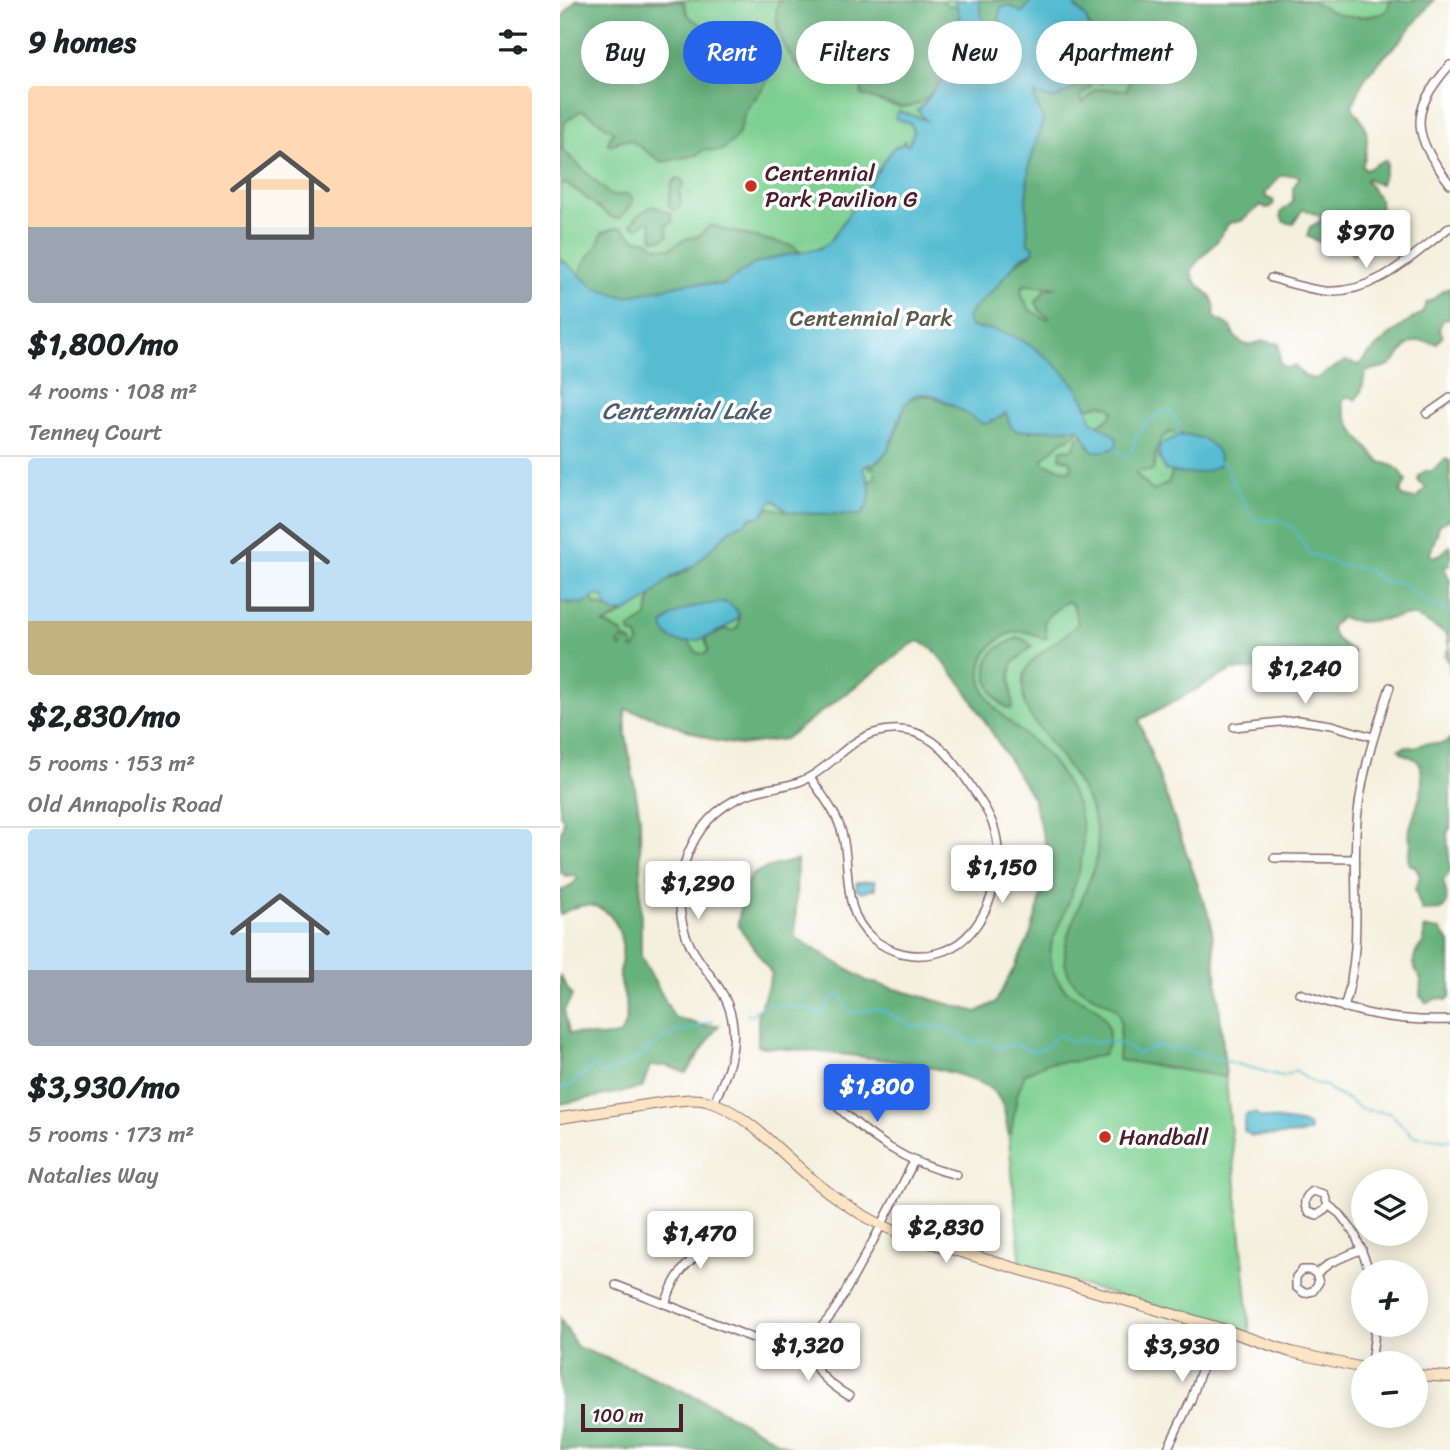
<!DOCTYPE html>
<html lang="en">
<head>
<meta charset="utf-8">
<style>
  :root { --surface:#fff; --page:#f2f2f2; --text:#202124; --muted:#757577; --line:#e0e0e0; --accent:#2563eb }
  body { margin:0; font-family:Sriracha,sans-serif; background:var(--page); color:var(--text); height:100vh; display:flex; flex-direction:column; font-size:26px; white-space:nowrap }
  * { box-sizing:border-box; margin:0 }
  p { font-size:23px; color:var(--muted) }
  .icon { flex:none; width:38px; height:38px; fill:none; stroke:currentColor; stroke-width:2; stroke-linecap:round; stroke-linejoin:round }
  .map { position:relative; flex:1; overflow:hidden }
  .panel { display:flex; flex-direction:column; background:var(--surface); width:560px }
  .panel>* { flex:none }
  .top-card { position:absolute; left:21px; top:21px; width:665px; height:63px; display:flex; gap:14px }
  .fabs { position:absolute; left:791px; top:1169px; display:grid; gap:14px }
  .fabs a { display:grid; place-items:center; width:77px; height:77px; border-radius:50%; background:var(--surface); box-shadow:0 4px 18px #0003; font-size:35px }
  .scale { position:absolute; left:21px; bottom:18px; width:102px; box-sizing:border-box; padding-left:7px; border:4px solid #4a1f2b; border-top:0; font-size:19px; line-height:24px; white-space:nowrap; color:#4a1f2b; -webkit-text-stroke:5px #fff; paint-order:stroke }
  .price { position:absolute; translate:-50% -60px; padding:0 16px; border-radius:7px; background:#fff; color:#222; font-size:23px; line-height:46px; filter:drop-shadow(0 2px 4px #0008) }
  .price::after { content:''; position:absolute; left:50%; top:42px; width:21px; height:16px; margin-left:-10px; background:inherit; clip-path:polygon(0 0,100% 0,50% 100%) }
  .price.active { background:var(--accent); color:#fff }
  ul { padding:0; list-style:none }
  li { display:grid; align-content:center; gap:14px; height:371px; padding:0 28px }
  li+li { border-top:2px solid var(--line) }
  li span { display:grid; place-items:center; height:217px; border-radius:7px; color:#555 }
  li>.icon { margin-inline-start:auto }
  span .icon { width:126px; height:126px; fill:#fffc; stroke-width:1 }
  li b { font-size:30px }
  h2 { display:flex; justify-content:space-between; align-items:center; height:84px; padding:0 28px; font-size:30px }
  .tag { padding:0 24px; border-radius:32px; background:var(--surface); box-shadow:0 4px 18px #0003; font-size:24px; line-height:63px }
  .tag.active { background:var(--accent); color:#fff }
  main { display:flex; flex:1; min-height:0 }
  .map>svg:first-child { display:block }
  .green { fill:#7ed091; stroke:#64785e; stroke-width:2 }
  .forest { fill:#66b27b; stroke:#586853; stroke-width:2; fill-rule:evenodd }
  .water { fill:#54bcd2; stroke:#4f6e7e; stroke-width:2 }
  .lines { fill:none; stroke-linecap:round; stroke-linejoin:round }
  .stream { stroke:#54bcd2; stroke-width:2 }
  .street-casing { stroke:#86686a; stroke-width:10 }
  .secondary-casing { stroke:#86686a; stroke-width:12 }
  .street { stroke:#fff; stroke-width:7 }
  .secondary { stroke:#fce5c4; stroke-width:10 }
  .poi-dot { fill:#c8321e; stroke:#fff; stroke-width:2.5 }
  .labels { text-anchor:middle; stroke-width:7; stroke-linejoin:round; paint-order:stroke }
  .poi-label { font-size:23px; fill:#4a1f2b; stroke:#fff; text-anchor:start }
  .park-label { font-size:23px; fill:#5c5d4f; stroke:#fff }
  .water-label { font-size:24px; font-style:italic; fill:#4e5e6e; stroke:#fff }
</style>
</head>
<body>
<main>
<section class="panel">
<h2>9 homes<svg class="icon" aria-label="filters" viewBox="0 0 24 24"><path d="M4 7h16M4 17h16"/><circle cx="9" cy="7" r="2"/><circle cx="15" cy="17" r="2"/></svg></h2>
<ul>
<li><span style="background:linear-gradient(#ffd9b3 65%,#9aa5b1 0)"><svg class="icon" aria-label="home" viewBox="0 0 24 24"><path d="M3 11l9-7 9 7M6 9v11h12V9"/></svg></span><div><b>$1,800/mo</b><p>4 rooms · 108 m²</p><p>Tenney Court</p></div></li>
<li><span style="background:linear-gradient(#bfe0f5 75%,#c2b280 0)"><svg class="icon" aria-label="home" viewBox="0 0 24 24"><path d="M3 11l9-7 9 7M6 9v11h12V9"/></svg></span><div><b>$2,830/mo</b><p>5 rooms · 153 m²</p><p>Old Annapolis Road</p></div></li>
<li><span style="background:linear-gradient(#bfe0f5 65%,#9aa5b1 0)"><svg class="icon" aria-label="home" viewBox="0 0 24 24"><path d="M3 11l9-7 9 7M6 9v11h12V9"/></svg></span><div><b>$3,930/mo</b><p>5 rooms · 173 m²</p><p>Natalies Way</p></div></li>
</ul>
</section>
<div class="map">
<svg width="890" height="1450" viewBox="0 0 890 1450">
  <rect width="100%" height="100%" fill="#fff"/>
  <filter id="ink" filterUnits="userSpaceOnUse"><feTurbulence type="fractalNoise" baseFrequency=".0143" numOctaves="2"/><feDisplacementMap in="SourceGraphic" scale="14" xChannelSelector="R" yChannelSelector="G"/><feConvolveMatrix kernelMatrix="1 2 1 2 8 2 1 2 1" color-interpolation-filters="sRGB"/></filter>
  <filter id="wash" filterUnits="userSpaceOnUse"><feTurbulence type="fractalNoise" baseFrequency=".00686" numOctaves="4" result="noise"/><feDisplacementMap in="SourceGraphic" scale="28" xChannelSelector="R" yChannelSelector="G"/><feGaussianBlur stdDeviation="1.57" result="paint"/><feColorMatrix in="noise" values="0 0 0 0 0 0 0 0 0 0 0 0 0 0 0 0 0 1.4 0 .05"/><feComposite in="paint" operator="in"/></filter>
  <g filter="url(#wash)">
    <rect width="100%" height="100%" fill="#f4f0de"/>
    <polygon class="green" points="16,0 862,0 619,275 817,518 578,720 651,922 690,1333 461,1268 442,1066 490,870 486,805 369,630 47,690 0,734 0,20"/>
    <g class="forest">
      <path d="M16,0L119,1L124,3C127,17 131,19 142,25C147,27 152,33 157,36C177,30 216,53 208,79C204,90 192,100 186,111C182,119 182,129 177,136C173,142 166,147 161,151H151L145,149L136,155L102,162L70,140H61L50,146L48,143L53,131L25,112L20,111L5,122L2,149L51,196L68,194L73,198V203L60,218L55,219C36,210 24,192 4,183L0,185V20Z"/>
      <path d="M219,0H381L389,6L396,5C404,25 405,49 393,68C388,76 381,81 375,88C368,98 357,106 344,107C331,107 315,99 302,95L301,86L238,68C225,49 210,23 219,0Z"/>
      <path d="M420,0H472L462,13L449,5L440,26L441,33C424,38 419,14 420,0Z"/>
      <path d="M516,0H750C775,16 798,22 826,12L831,0H874C861,14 851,29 838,43C827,55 813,66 804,80C799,88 798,97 792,105C794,113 801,117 804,125C809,135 807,155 802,166L806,170L822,161H826L827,164L821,184L813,182L808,178L806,180L820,200L821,215C808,227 817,228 818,241L812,244L803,243L793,256C784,247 792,224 772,229V245L767,253L764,244L747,236L750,227L761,221L760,216L743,209L733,224L724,222L721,216V212L733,202V188L740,177L735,175L720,176L705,194L707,198L713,200L714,203L711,207L706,208L701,205L681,221L669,223L657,241L636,263L631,272C636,293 659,290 654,317L670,326L675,337L682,343L688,345L704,341L719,344L720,363L726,368L735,366L744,376L755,379L785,361L799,365C812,349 844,322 862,313L867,302C877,300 879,289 890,288V318L883,320L879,329L883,336L877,343C871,343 866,341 860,341C844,341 842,356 831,364C823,370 813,367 805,373C803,383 803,393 795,400L791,397H786L782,401C787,429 802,441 820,462C835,466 839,467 846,481L840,493L844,497L857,499L866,488L858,481L859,476L865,471H872L885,459L890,461V519L879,525C877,537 872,544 870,555L872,557L881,554L890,546V565L884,567L890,581V675L889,664L885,655L889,648L887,634L855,616H843L829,619L800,622L780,618L771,627C773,641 784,644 794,652L791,656L774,664L750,683L738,680L727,668L672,670L579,720L651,922L666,1077L558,1060C558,1046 562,1030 560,1017C557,999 516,998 507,970C496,940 530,891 536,859C539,848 537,834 535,823C527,788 502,760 482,731C477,725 470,717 467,710C463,701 461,682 465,673C471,653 505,640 518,623L513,605L507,601L490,614L484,622L487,638L484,639C473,633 461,628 449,634C434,641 423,652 421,669C417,706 461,728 483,751C496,765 510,787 517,805C531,845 518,881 502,918C496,933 487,947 491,964C493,975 502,988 511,994C520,1000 531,1003 538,1010C550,1021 552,1041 544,1054L518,1061L487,1063L465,1074L457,1095L451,1134L448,1132C445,1117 445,1103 434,1092C401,1060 248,1052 198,1046V1014L212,974L178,925C185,871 184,873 237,860L235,937L307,981L417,1012L436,1002L469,939L479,905L487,849L473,799L404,687L373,649L359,641L352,644L225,739L180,745L156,741L91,716L65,709L66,735L80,817L81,956L114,1017L144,1026L159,1025L126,1073L108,1066H90L82,1088L0,1104V976L12,996L4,1010L9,1033L41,1037L60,1035C73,1010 64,1002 60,977C59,966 64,955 62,944C57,909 31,894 0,915V891L8,888L18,879L14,875L6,876L0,872V835L4,821L0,814V601L12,604L32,599L36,607L40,605L55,613L66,612L44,624L63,633V639L58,644L61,648L67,639L72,643V648L75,649L79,642L77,636L70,633V628L87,617C88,610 89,601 92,595C100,581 115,578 128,570C145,558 155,540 172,528C181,522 203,516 209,508L238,513L300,515L305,510L309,482L315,478V467L311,469L308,467C333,458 337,425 346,403C365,381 403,413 424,424L435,420L446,413L449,422L470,432L480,428H519L517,434L501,442L482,460L485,464L508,471L511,470L512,465L508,460L500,458L501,450L513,449L518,438L525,434L529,447L543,428L537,426L551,416L553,411L550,407L541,404L529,408L509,379L445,333L411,327L407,318C414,305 428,297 438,285C449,272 455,261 471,254L468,243L466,200L469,166L483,120L474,97L475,94L493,99C517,88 527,82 542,61L541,51H551L556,46L555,39L551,37L538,39C532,32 530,25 525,18C522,12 517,11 514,4ZM559,58L570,78L567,90L536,89L523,103L521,100L522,94L530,88L531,79L542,83ZM463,285L497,287L485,290L476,302L480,311L489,318L485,319L470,310L461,294ZM610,432C629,436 651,438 660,459L621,473L612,472L609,482L593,491L576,474L577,471H593C598,454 593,442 610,432ZM166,602L179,616L178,627L173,631L165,629L145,638L148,651L145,654L137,653L128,641L123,642L133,607Z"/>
      <polygon points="117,178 123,181 124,185 119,191 121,202 117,210 113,210 108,205 112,183"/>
      <path d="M92,206L111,213L112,222L106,226L108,235C103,240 99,241 93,238L91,223L88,221L78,228L71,225L78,215Z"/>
      <path d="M149,226H156L161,229L233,246L242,254L217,257L195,264L163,285L128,283L65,297L35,288L19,274C26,254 37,253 42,233L54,228H62L75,239L88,241L98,248H111L125,239L139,236Z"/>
      <path d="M458,638L463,639L472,646L452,664L450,678L453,707L451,709C433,703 421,675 430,657C435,647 449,642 458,638Z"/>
      <path d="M890,739V828L887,833L890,872L883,881C886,888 890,906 881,910C878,911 867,910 862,911L855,889L860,876L856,867L849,864C846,853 851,852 851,843C850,835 847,839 849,832C854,811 867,788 860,765C856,755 844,758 839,749L847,746L854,748C871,737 878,750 890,739Z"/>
      <path d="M864,928L881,930L890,943V998L886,1000L877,998L867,1003L860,996L861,979C849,965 853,953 864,942Z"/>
      <polygon points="0,1318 17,1347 70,1367 140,1399 234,1450 0,1450"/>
    </g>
    <g class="water">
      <path d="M395,0H420C419,13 423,32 437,35L442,32L439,15L441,7L449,5L462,13L472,0H516L514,4C517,11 521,11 525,17C527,20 527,24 529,27C538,42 545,52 540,70L509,91L493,99L475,94L474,98L483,120L469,166L466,200L468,243L473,246L474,251L460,258L437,286L411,311L407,318L411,327C422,329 434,329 444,333C478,344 526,385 531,421L552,433L557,440L556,447L546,451H533C526,444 527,436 518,428L457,431L451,427L446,413L435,420L424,424C408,416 388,400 371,395C329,383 346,460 305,466L303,469C313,484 313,502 300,515L237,513L227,511L214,500C204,506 207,519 191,517L185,523L171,529L135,565L111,577L88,599L66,612L55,613L48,608L43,596L37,595L23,604L0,601V260L5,262L35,288L65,297L128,283L163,285L195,264L217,257L258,249L269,243L334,147L340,146L345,140L344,144L348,145L354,132L351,124L335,118L339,111L366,120L357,110C367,104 370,93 378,85C404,57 408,37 395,0Z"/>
      <path d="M628,435C644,437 662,447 659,465C644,476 622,475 605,470L599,456L600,445L618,436Z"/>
      <path d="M166,602L176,609L179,616C166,631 110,661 103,625C117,607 144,604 166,602Z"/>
      <polygon points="315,881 315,889 302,892 296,889 296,884 298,882"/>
      <polygon points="695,1113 700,1117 746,1124 750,1128 750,1131 745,1134 692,1136 684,1131 684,1117 687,1114"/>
    </g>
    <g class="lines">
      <g class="stream">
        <path d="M555,448L567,458L571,453L577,433L601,411L611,412C618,420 619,426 618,436"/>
        <polyline points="658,462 666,465 673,483 694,519 711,521 717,518 734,529 749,553 779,565 807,569 821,581 842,583 866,603 890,612"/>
        <path d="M187,1014L190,1016L204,1004H208L233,1007L242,1006L255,1013L263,1012L276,994H281C290,1024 299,1008 320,1009L354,1027C378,1022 392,1030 412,1043C421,1039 432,1039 438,1048L456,1044L469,1050L476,1051L484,1048L499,1034L513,1043L520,1039L537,1043L544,1041L564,1044L577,1054L597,1046L609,1049L619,1048L721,1076L727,1075L735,1070C745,1078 753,1085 767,1086L772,1092L787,1099L801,1109L830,1113L853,1136L890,1140"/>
        <path d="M0,1088L12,1085L34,1065L43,1074C58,1071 94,1049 103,1037H108L118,1030L123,1031L153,1021"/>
      </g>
    </g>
  </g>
  <g filter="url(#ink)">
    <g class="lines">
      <defs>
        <g id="street">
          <path d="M890,65C847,114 853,135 890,184"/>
          <path d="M711,278C729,283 747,289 765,291C815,295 854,254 890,227"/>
          <polyline points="867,414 890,398"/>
          <polyline points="674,727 738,720 771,725 813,737"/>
          <polyline points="714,858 795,859"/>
          <path d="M739,993C795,1012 830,1022 890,1020"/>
          <path d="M784,1008C803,947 793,895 796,833C799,781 814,735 830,687"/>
          <path d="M270,1100C309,1137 344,1163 397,1175"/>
          <path d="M154,1103C165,1078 176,1054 173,1026C169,990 147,976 131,947C114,914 117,870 135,839C151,811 175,795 207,789C223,786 239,784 253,775C273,763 291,740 314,733C364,719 388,751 412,788C423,804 434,820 437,840C443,883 422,942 377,953C354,959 330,953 312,938C280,910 292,868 282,833C277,813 261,794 250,777"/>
          <path d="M768,1205L765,1210L757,1215L748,1212C742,1203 745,1196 753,1191L764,1194L768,1205L780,1214L795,1234L810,1272"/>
          <polyline points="756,1274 751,1270 742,1270 736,1277 736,1287 744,1293 753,1291 759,1282 756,1274 770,1263 802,1249"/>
          <path d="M56,1285L198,1340C217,1344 237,1346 254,1333C273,1319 283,1295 294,1276C315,1238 335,1200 354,1161"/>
          <path d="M105,1304C110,1291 115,1278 124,1268C134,1256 148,1249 153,1233"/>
          <path d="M241,1340C254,1369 262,1380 289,1396"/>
          <polyline points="811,1363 816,1325"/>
          <polyline points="607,1450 631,1400 656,1327"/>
        </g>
        <g id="secondary">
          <path d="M0,1118L113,1101C124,1100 135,1098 146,1101C186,1110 226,1159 258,1184C285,1206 314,1223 346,1236L656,1327L731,1352L803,1368"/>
          <polyline points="856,1375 890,1377"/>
        </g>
      </defs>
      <use href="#street" class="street-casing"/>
      <use href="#secondary" class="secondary-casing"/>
      <use href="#street" class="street"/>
      <use href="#secondary" class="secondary"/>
    </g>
  </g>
  <g class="poi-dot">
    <circle cx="191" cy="186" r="7"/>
    <circle cx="545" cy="1137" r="7"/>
  </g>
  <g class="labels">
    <g class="poi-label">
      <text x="205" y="181">Centennial<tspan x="205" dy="26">Park Pavilion G</tspan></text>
      <text x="559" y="1145">Handball</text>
    </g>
    <g class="park-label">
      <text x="311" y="326">Centennial Park</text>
    </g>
    <g class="water-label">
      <text x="126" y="419">Centennial Lake</text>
    </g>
  </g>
</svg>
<div class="fabs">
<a><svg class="icon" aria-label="layers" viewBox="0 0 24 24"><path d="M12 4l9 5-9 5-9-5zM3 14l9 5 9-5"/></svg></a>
<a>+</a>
<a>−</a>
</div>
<div class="scale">100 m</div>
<b class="price" style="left:806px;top:270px">$970</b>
<b class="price" style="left:745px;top:706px">$1,240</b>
<b class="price" style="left:442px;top:905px">$1,150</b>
<b class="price" style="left:138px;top:921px">$1,290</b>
<b class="price active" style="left:317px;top:1124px">$1,800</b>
<b class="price" style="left:386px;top:1265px">$2,830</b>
<b class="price" style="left:140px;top:1271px">$1,470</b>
<b class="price" style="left:248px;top:1383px">$1,320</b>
<b class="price" style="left:622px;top:1384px">$3,930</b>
<div class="top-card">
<a class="tag">Buy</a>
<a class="tag active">Rent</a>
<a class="tag">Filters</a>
<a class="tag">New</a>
<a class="tag">Apartment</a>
</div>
</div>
</main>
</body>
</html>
